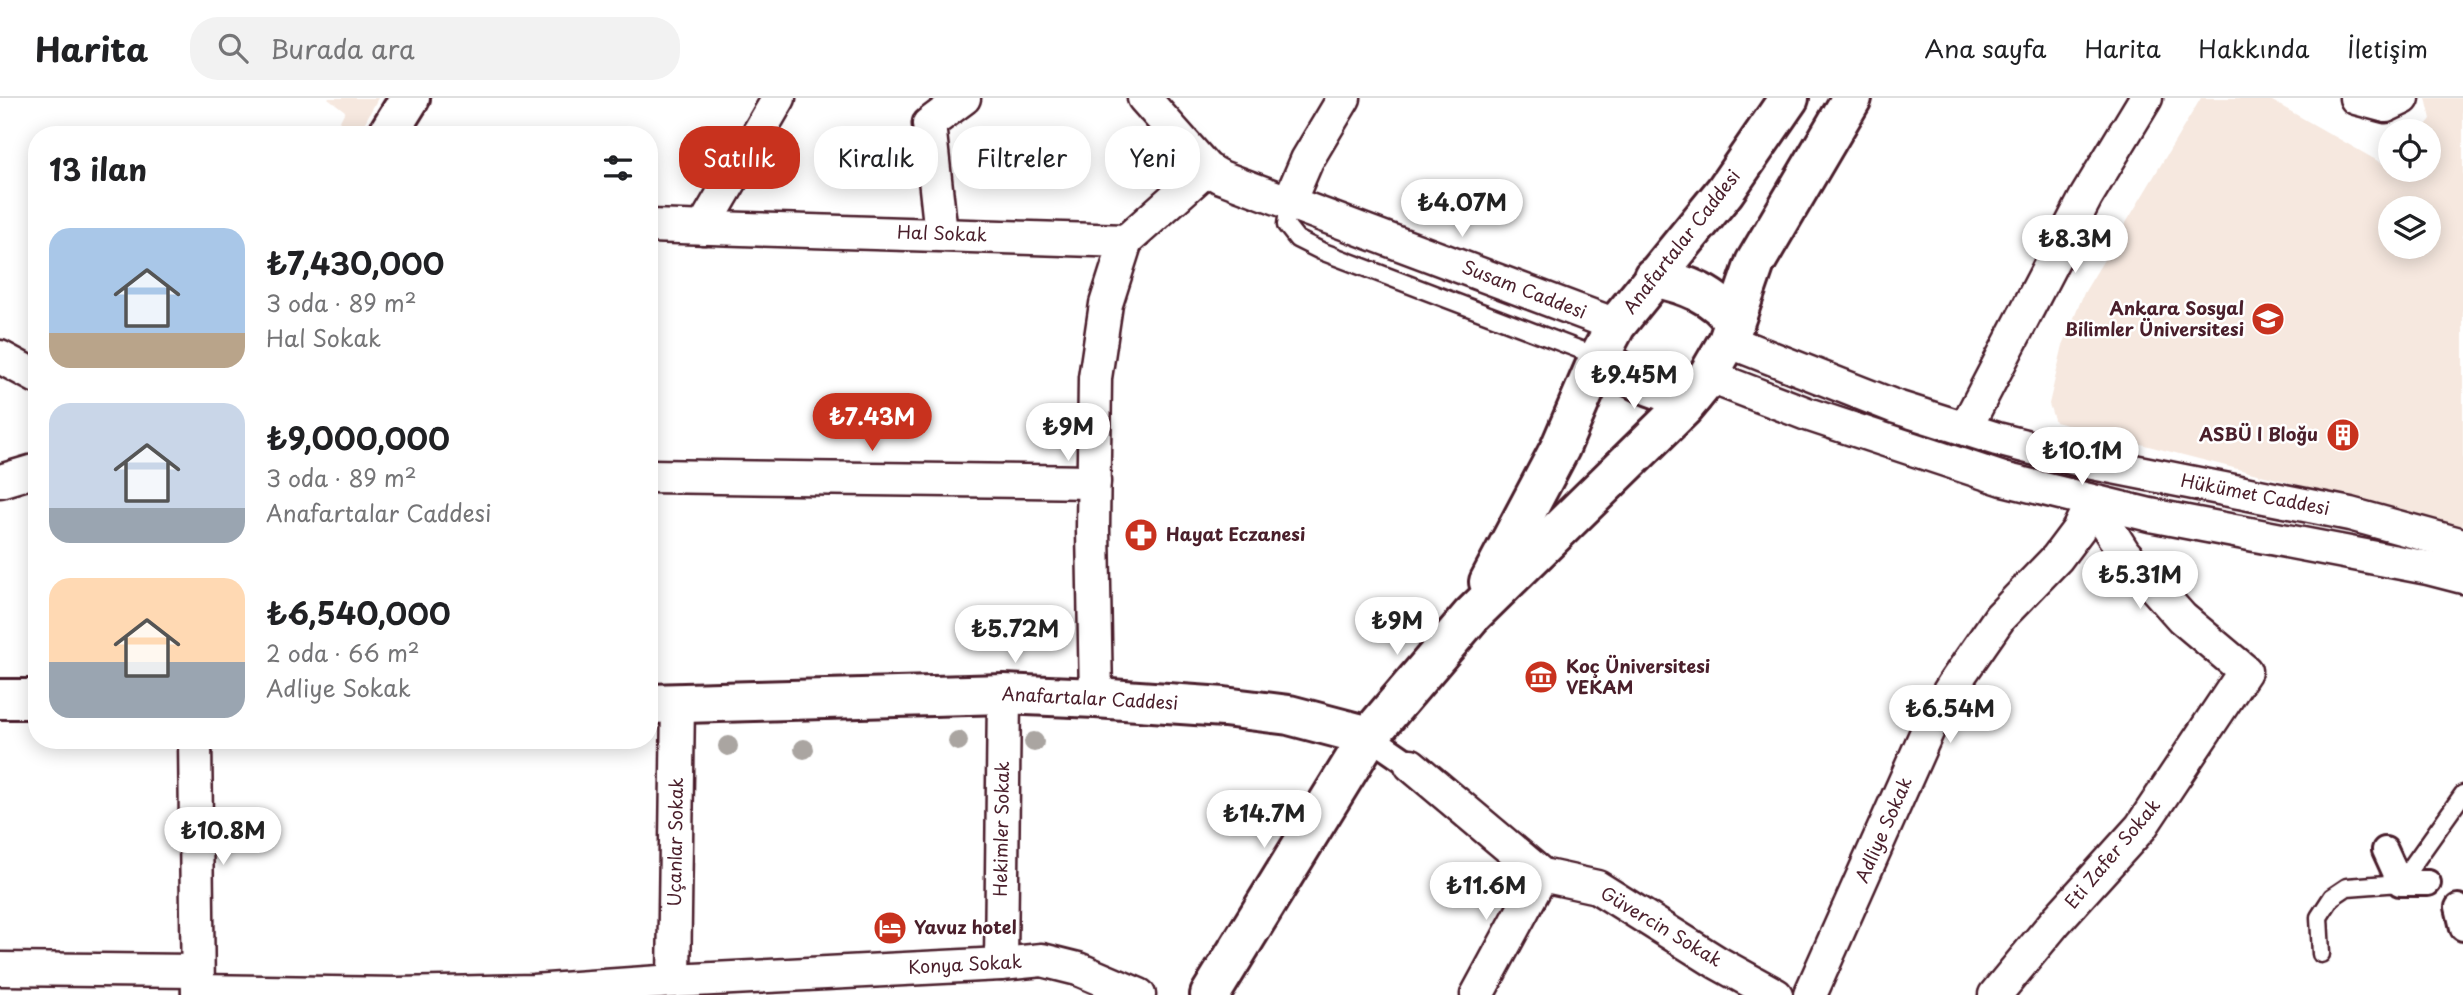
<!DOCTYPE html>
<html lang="tr">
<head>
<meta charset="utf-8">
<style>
  :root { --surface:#fff; --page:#f2f2f2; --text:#202124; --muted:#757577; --line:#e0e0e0; --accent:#c8321e }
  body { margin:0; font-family:"Playpen Sans",sans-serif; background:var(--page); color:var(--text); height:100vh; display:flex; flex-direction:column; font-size:26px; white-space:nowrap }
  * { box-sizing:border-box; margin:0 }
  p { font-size:23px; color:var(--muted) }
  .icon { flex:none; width:38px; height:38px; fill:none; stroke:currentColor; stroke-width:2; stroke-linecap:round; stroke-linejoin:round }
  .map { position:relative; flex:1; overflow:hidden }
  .drawer { position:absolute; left:28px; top:28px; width:630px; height:623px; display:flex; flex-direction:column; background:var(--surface); border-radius:28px; box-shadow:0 4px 18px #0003 }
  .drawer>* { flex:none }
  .hud { position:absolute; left:679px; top:28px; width:665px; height:63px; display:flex; gap:14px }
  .controls { position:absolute; left:2378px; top:21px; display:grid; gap:14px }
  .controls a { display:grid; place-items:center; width:63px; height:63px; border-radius:50%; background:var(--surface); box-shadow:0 4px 18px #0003; font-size:35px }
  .price { position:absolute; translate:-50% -60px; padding:0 16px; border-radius:24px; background:#fff; color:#222; font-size:23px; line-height:46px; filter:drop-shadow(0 2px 4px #0008) }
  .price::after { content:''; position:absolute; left:50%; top:42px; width:21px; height:16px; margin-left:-10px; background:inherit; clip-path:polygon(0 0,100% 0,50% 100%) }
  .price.selected { background:var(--accent); color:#fff }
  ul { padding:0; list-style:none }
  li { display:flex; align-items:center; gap:21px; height:175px; padding:0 21px }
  li span { display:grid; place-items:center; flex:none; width:196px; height:140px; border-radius:21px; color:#555 }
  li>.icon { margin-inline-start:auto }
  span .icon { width:84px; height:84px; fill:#fffc; stroke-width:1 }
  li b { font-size:30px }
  h2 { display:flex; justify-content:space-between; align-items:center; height:84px; padding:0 21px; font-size:30px }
  .chip { padding:0 24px; border-radius:28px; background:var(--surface); box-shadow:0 4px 18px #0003; font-size:24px; line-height:63px }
  .chip.selected { background:var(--accent); color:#fff }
  header { display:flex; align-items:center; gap:42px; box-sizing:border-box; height:98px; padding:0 35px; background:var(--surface); border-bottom:2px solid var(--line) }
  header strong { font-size:33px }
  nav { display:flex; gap:38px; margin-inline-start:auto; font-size:24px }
  .search { width:490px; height:63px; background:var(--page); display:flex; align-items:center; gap:18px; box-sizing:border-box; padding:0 24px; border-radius:28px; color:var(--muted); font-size:26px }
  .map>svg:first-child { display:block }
  .built { fill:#f6e8df; fill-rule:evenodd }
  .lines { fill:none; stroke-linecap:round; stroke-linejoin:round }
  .service-casing { stroke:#4a1f2b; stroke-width:21 }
  .pedestrian-casing { stroke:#4a1f2b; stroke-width:30 }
  .minor-casing { stroke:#4a1f2b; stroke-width:37 }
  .tertiary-casing { stroke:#4a1f2b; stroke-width:44 }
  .secondary-casing { stroke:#4a1f2b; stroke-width:44 }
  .service { stroke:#fff; stroke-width:16 }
  .pedestrian { stroke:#fff; stroke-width:24 }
  .minor { stroke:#fff; stroke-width:32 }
  .tertiary { stroke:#fff; stroke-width:38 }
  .secondary { stroke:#fff; stroke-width:38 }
  .tree { fill:#aaa5a1 }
  .labels { text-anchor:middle; stroke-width:5; stroke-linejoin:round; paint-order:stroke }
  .street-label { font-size:18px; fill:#4a1f2b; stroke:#fff }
  .poi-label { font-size:18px; font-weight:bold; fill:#4a1f2b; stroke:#fff; text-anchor:start }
</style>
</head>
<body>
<header>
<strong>Harita</strong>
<div class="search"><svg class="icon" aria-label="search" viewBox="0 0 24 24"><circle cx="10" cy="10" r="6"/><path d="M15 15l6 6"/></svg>Burada ara</div>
<nav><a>Ana sayfa</a><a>Harita</a><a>Hakkında</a><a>İletişim</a></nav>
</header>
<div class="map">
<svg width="2463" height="897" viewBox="0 0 2463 897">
  <rect width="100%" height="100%" fill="#fff"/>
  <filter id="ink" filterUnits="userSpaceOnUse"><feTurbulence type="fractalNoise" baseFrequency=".0143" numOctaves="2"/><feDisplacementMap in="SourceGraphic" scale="14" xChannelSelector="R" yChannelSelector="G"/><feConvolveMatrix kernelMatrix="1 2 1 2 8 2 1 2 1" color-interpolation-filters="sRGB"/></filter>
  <g filter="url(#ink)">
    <g class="built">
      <polygon points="328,0 378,0 358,37 333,37 345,13"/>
      <path d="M2201,0H2267L2390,70V72H2429V33H2421L2431,21L2426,0H2463V429L2055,324L2049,306L2063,247L2084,195ZM2390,110H2429V149H2390Z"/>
    </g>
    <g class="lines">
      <defs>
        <g id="service">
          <polyline points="1289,104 1286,127 1297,141 1321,153 1599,259"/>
          <polyline points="2321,856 2319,819 2332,799 2347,789 2400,785 2463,696"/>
        </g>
        <g id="pedestrian">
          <polyline points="1369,638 1411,667"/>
          <polyline points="2385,752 2400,785 2428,785"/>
          <polyline points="2458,809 2463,830"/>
        </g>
        <g id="minor">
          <polyline points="1144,0 1207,71 1221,79 1616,227"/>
          <polyline points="2356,0 2386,8 2403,0"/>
          <polyline points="1289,104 1307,62 1344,0"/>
          <polyline points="649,128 1126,143 1207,71"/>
          <polyline points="703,130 779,0"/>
          <polyline points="941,136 929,26 964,0"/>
          <polyline points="1728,243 1896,309 1997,341 2088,364 2350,416 2463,447"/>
          <polyline points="0,259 37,279"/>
          <polyline points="1708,278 1807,316 2003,381 2150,417 2428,470 2463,479"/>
          <polyline points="1965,331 2086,99 2146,0"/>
          <polyline points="649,378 1094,384"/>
          <polyline points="0,383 37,372"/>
          <polyline points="1096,600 1093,431 1095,280 1106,206 1126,143"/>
          <polyline points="195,642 198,897"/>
          <polyline points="1411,667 1542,777 1597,789 1718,865 1776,897"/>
          <polyline points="1001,866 1004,596"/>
          <polyline points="0,871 197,873"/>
          <polyline points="674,883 678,605"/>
          <polyline points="198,893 398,896 533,893 674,883 1001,866 1042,862 1078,871 1139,897"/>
          <polyline points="1477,897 1542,777"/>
          <polyline points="1810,897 1934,618 1955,584 2000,519 2057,460 2078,432 2092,404"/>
          <polyline points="1995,897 2056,823 2141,729 2245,573 2182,520 2124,455 2092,404"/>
        </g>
        <g id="tertiary">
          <polyline points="387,37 410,0"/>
          <polyline points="1210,897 1369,638"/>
        </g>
        <g id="secondary">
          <path d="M1653,179C1685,186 1717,197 1734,225"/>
          <path d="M1599,259C1626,278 1660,297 1693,298"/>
          <polyline points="1489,484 1560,350 1599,259 1616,227 1725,93 1789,0"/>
          <polyline points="0,601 37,601"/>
          <polyline points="649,606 1004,596 1096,600 1224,609 1289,617 1369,638 1471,518 1684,309 1703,286 1728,243 1755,165 1852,0"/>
        </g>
      </defs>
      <use href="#service" class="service-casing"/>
      <use href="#pedestrian" class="pedestrian-casing"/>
      <use href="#minor" class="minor-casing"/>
      <use href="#tertiary" class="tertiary-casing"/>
      <use href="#secondary" class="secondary-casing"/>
      <use href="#service" class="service"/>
      <use href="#pedestrian" class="pedestrian"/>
      <use href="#minor" class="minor"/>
      <use href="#tertiary" class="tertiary"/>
      <use href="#secondary" class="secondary"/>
    </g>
    <g class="tree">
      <circle cx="958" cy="643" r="10"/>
      <circle cx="1034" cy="644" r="10"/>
      <circle cx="728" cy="648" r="10"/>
      <circle cx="804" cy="651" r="10"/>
    </g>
  </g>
  <defs>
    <symbol id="university-disc" viewBox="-11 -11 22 22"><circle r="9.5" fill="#c8321e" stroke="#fff"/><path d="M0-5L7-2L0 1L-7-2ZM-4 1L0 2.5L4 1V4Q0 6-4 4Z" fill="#fff"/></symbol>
    <symbol id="building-disc" viewBox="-11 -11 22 22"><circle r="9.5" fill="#c8321e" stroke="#fff"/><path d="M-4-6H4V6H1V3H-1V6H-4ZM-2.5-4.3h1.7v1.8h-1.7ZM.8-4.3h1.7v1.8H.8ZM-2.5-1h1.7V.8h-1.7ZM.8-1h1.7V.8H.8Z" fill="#fff"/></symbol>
    <symbol id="pharmacy-disc" viewBox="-11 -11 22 22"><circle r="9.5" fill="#c8321e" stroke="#fff"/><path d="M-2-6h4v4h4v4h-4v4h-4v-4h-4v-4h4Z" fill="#fff"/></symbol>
    <symbol id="museum-disc" viewBox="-11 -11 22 22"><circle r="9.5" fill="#c8321e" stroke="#fff"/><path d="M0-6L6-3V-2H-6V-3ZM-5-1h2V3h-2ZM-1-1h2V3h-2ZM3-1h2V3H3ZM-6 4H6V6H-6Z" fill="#fff"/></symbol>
    <symbol id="hotel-disc" viewBox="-11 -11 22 22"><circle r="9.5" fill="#c8321e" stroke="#fff"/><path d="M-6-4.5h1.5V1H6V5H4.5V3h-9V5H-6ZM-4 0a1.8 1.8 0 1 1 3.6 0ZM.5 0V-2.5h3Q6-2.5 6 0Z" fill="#fff"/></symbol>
  </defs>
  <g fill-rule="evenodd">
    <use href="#university-disc" x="2249" y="202" width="38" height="38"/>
    <use href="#building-disc" x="2324" y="318" width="38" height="38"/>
    <use href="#pharmacy-disc" x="1122" y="418" width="38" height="38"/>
    <use href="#museum-disc" x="1522" y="560" width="38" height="38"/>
    <use href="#hotel-disc" x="871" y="811" width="38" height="38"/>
  </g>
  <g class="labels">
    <g class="street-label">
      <text transform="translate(942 136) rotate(2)" y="6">Hal Sokak</text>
      <text transform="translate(1682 144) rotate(-52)" y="6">Anafartalar Caddesi</text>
      <text transform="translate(1524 192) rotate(21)" y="6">Susam Caddesi</text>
      <text transform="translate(2255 397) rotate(11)" y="6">Hükümet Caddesi</text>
      <text transform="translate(1090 601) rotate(3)" y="6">Anafartalar Caddesi</text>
      <text transform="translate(1002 731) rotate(-89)" y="6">Hekimler Sokak</text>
      <text transform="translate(1884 732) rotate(-66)" y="6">Adliye Sokak</text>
      <text transform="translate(676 744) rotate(-89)" y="6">Uçanlar Sokak</text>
      <text transform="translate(2113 756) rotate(-50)" y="6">Eti Zafer Sokak</text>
      <text transform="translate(1661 829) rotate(31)" y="6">Güvercin Sokak</text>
      <text transform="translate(965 867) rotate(-3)" y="6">Konya Sokak</text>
    </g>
    <g class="poi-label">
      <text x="2244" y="217" text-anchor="end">Ankara Sosyal<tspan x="2244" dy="21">Bilimler Üniversitesi</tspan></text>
      <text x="2318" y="343" text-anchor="end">ASBÜ I Bloğu</text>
      <text x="1166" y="443">Hayat Eczanesi</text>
      <text x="1566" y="575">Koç Üniversitesi<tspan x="1566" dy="21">VEKAM</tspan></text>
      <text x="914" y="836">Yavuz hotel</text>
    </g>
  </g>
</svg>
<div class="controls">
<a><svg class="icon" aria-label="locate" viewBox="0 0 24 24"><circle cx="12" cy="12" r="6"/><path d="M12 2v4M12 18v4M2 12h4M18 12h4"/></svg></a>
<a><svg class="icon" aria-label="layers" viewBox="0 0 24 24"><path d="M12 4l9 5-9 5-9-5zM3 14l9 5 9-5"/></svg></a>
</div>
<b class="price" style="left:1462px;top:141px">₺4.07M</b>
<b class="price" style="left:2075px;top:177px">₺8.3M</b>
<b class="price" style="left:1634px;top:313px">₺9.45M</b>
<b class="price selected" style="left:872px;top:355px">₺7.43M</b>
<b class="price" style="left:1068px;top:365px">₺9M</b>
<b class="price" style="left:2082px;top:389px">₺10.1M</b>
<b class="price" style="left:2140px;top:513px">₺5.31M</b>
<b class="price" style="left:1397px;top:559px">₺9M</b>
<b class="price" style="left:1015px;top:567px">₺5.72M</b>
<b class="price" style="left:1950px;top:647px">₺6.54M</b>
<b class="price" style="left:1264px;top:752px">₺14.7M</b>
<b class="price" style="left:223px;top:769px">₺10.8M</b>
<b class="price" style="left:1486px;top:824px">₺11.6M</b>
<div class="hud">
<a class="chip selected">Satılık</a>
<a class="chip">Kiralık</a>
<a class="chip">Filtreler</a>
<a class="chip">Yeni</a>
</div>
<section class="drawer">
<h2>13 ilan<svg class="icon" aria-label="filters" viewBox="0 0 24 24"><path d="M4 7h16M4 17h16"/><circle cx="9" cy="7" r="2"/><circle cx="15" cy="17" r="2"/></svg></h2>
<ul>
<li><span style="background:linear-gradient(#a9c7e8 75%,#b9a48a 0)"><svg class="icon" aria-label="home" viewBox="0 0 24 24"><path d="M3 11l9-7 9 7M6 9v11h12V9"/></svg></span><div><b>₺7,430,000</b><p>3 oda · 89 m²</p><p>Hal Sokak</p></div></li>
<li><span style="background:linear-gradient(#c9d6e8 75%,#9aa5b1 0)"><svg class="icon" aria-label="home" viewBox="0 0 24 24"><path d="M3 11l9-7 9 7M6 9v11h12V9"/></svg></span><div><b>₺9,000,000</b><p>3 oda · 89 m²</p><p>Anafartalar Caddesi</p></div></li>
<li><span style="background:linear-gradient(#ffd9b3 60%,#9aa5b1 0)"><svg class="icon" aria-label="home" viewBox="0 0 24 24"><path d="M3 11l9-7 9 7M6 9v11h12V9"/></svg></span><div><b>₺6,540,000</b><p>2 oda · 66 m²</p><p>Adliye Sokak</p></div></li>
</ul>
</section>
</div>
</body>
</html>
